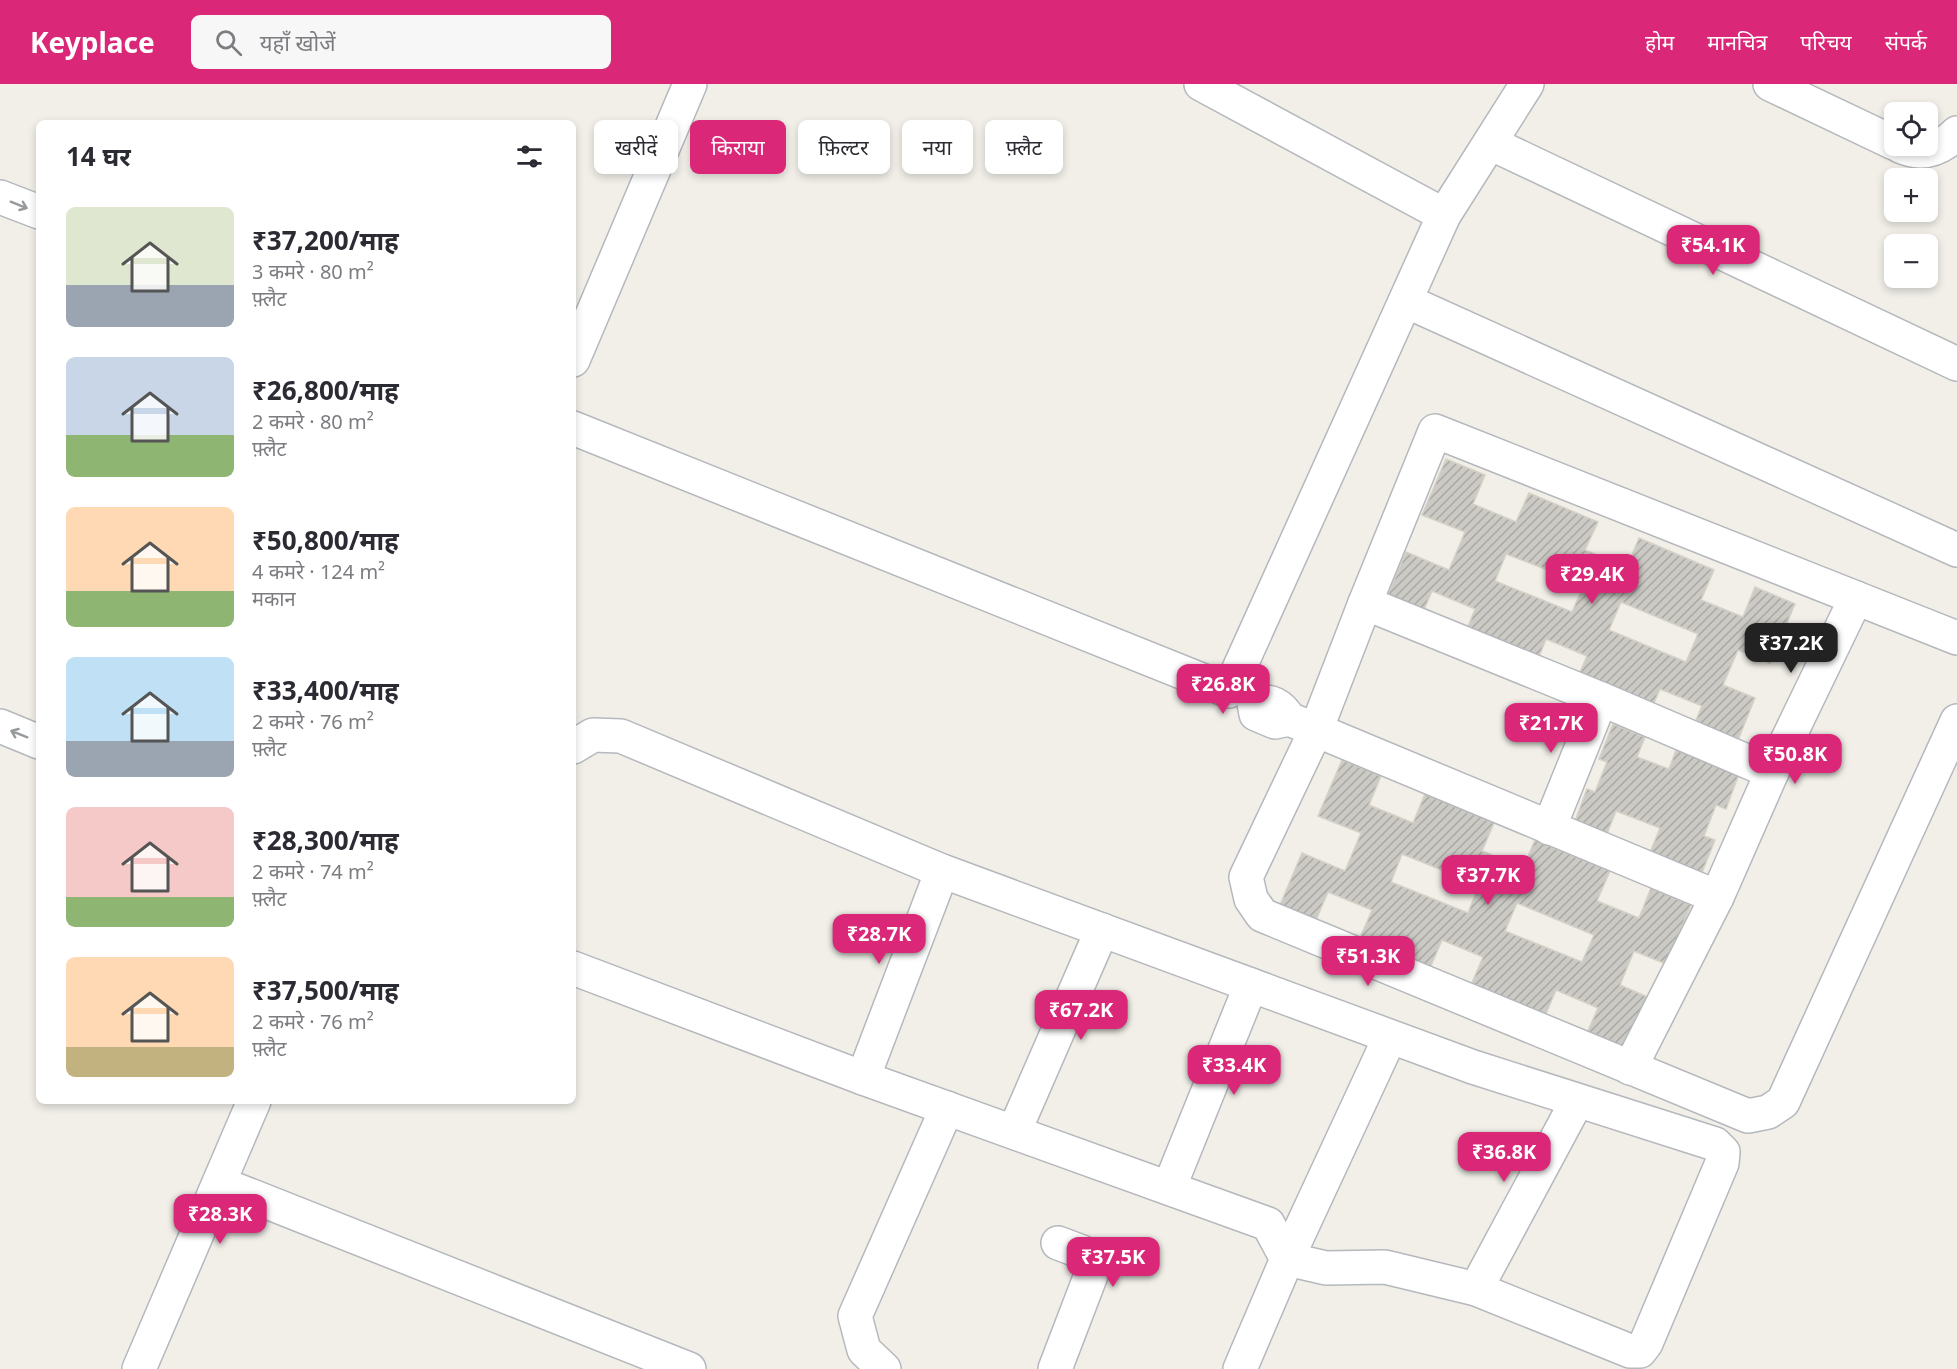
<!DOCTYPE html>
<html lang="hi">
<head>
<meta charset="utf-8">
<style>
  :root { --surface:#fff; --page:#f7f7f7; --text:#2b2b33; --muted:#7c7c81; --accent:#db2777 }
  body { margin:0; font-family:"Noto Sans","Noto Sans Devanagari",sans-serif; background:var(--page); color:var(--text); height:100vh; display:flex; flex-direction:column; font-size:22px; white-space:nowrap }
  * { box-sizing:border-box; margin:0 }
  p { font-size:20px; color:var(--muted) }
  .icon { flex:none; width:33px; height:33px; fill:none; stroke:currentColor; stroke-width:2; stroke-linecap:round; stroke-linejoin:round }
  .map { position:relative; flex:1; overflow:hidden }
  .side { position:absolute; left:36px; top:36px; width:540px; height:984px; display:flex; flex-direction:column; background:var(--surface); border-radius:9px; box-shadow:0 3px 9px #0003 }
  .side>* { flex:none }
  .guide { position:absolute; left:594px; top:36px; width:570px; height:54px; display:flex; gap:12px }
  .fabs { position:absolute; left:1884px; top:18px; display:grid; gap:12px }
  .fabs a { display:grid; place-items:center; width:54px; height:54px; border-radius:9px; background:var(--surface); box-shadow:0 3px 9px #0003; font-size:30px }
  .price { position:absolute; translate:-50% -51px; padding:0 14px; border-radius:12px; background:var(--accent); color:#fff; font-size:20px; line-height:39px; filter:drop-shadow(0 2px 3px #0008) }
  .price::after { content:''; position:absolute; left:50%; top:36px; width:18px; height:14px; margin-left:-9px; background:inherit; clip-path:polygon(0 0,100% 0,50% 100%) }
  .price.on { background:#222; color:#fff }
  ul { padding:0; list-style:none }
  li { display:flex; align-items:center; gap:18px; height:150px; padding:0 30px }
  li span { display:grid; place-items:center; flex:none; width:168px; height:120px; border-radius:9px; color:#555 }
  li>.icon { margin-inline-start:auto }
  span .icon { width:72px; height:72px; fill:#fffc; stroke-width:1 }
  li b { font-size:26px }
  h2 { display:flex; justify-content:space-between; align-items:center; height:72px; padding:0 30px; font-size:26px }
  .chip { padding:0 21px; border-radius:9px; background:var(--surface); box-shadow:0 3px 9px #0003; font-size:21px; line-height:54px }
  .chip.on { background:var(--accent); color:#fff }
  header { display:flex; align-items:center; gap:36px; box-sizing:border-box; height:84px; padding:0 30px; background:var(--accent); color:#fff }
  header strong { font-size:28px }
  nav { display:flex; gap:33px; margin-inline-start:auto; font-size:21px }
  .search { width:420px; height:54px; background:var(--page); display:flex; align-items:center; gap:15px; box-sizing:border-box; padding:0 21px; border-radius:9px; color:var(--muted); font-size:22px }
  .map>svg:first-child { display:block }
  .building { fill:url(#building-hatch); stroke:#d6d1c6; stroke-width:1.5; fill-rule:evenodd }
  .lines { fill:none; stroke-linecap:round; stroke-linejoin:round }
  .minor-casing { stroke:#b5b8bc; stroke-width:36 }
  .minor { stroke:#fff; stroke-width:33 }
  .oneway { stroke:#979a9d }
</style>
</head>
<body>
<header>
<strong>Keyplace</strong>
<div class="search"><svg class="icon" aria-label="search" viewBox="0 0 24 24"><circle cx="10" cy="10" r="6"/><path d="M15 15l6 6"/></svg>यहाँ खोजें</div>
<nav><a>होम</a><a>मानचित्र</a><a>परिचय</a><a>संपर्क</a></nav>
</header>
<div class="map">
<svg width="1957" height="1285" viewBox="0 0 1957 1285">
  <defs>
    <pattern id="building-hatch" width="6" height="6" patternUnits="userSpaceOnUse" patternTransform="scale(1.5)"><rect width="6" height="6" fill="#cccac5"/><path d="M-1 1l2-2M0 6l6-6M5 7l2-2" fill="none" stroke="#a9a8a4"/></pattern>
  </defs>
  <rect width="100%" height="100%" fill="#f1efe8"/>
  <g class="building">
    <path d="M1446,375L1485,391L1473,420L1516,438L1529,409L1598,438L1585,466L1627,483L1639,454L1714,486L1701,516L1743,533L1755,503L1795,520L1770,579L1738,566L1723,601L1755,614L1734,666L1691,648L1702,622L1660,605L1649,630L1575,600L1587,572L1546,555L1535,583L1464,553L1475,525L1432,507L1420,535L1384,520L1406,468L1449,486L1465,448L1422,431ZM1506,470L1584,500L1572,528L1495,497ZM1621,518L1698,550L1686,578L1609,546Z"/>
    <polygon points="1613,640 1645,653 1637,673 1669,685 1676,666 1739,690 1726,725 1716,721 1704,752 1715,756 1701,791 1649,771 1660,744 1616,727 1606,752 1574,740 1587,705 1595,708 1607,678 1599,675"/>
    <path d="M1342,676L1381,692L1369,721L1413,739L1425,710L1494,739L1482,767L1523,784L1535,756L1610,787L1597,817L1639,834L1651,804L1691,821L1666,880L1634,867L1620,901L1652,915L1630,967L1587,949L1598,924L1556,906L1545,932L1471,901L1483,873L1442,856L1430,884L1360,854L1372,826L1328,808L1316,836L1280,821L1302,769L1345,787L1361,749L1318,732ZM1402,770L1479,801L1468,829L1391,798ZM1517,819L1594,851L1582,878L1505,847Z"/>
  </g>
  <g class="lines">
    <defs>
      <g id="minor">
        <polyline points="1201,0 1444,131"/>
        <polyline points="1770,0 1894,59"/>
        <polyline points="1490,59 1957,280"/>
        <path d="M1900,62C1922,72 1940,66 1957,49"/>
        <polyline points="0,113 39,128"/>
        <polyline points="1406,217 1957,466"/>
        <polyline points="573,276 690,0"/>
        <polyline points="573,344 1229,607 1444,131 1527,0"/>
        <polyline points="1365,519 1435,347 1957,554"/>
        <path d="M1289,635C1281,621 1270,615 1254,619L1256,630L1275,638L1289,635L1316,646L1717,813L1772,688L1601,615L1365,519L1316,646L1246,793L1251,815L1262,831L1748,1032L1768,1028L1783,1018L1957,637"/>
        <polyline points="0,642 39,658"/>
        <polyline points="573,663 593,651 621,652 942,787 1473,983 1715,1060 1723,1068 1722,1079 1646,1259 1640,1267 1630,1267 1476,1205 1385,1183 1326,1184 1287,1175 1268,1140 863,994 573,884"/>
        <polyline points="1772,688 1856,514"/>
        <polyline points="1549,744 1601,615"/>
        <polyline points="1630,984 1717,813"/>
        <polyline points="863,994 942,787"/>
        <polyline points="1014,1048 1102,846"/>
        <polyline points="219,1099 689,1285"/>
        <polyline points="1169,1104 1251,901"/>
        <polyline points="1476,1205 1577,1017"/>
        <polyline points="139,1285 254,1017"/>
        <polyline points="884,1285 864,1266 855,1232 947,1024"/>
        <polyline points="1055,1285 1091,1191 1091,1177 1082,1168 1058,1159"/>
        <polyline points="1240,1285 1287,1175 1390,953"/>
      </g>
    </defs>
    <use href="#minor" class="minor-casing"/>
    <use href="#minor" class="minor"/>
  </g>
  <defs><path id="oneway-shaft" d="M-6 0H5M1.5-3L5.5 0L1.5 3" fill="none" stroke-width="1.6" stroke-linecap="round" stroke-linejoin="round" transform="scale(1.5)"/></defs>
  <g class="oneway">
    <use href="#oneway-shaft" transform="translate(19 121) rotate(22)"/>
    <use href="#oneway-shaft" transform="translate(19 650) rotate(-158)"/>
  </g>
</svg>
<div class="fabs">
<a><svg class="icon" aria-label="locate" viewBox="0 0 24 24"><circle cx="12" cy="12" r="6"/><path d="M12 2v4M12 18v4M2 12h4M18 12h4"/></svg></a>
<a>+</a>
<a>−</a>
</div>
<b class="price" style="left:1713px;top:192px">₹54.1K</b>
<b class="price" style="left:1592px;top:521px">₹29.4K</b>
<b class="price on" style="left:1791px;top:590px">₹37.2K</b>
<b class="price" style="left:1223px;top:631px">₹26.8K</b>
<b class="price" style="left:1551px;top:670px">₹21.7K</b>
<b class="price" style="left:1795px;top:701px">₹50.8K</b>
<b class="price" style="left:1488px;top:822px">₹37.7K</b>
<b class="price" style="left:879px;top:881px">₹28.7K</b>
<b class="price" style="left:1368px;top:903px">₹51.3K</b>
<b class="price" style="left:1081px;top:957px">₹67.2K</b>
<b class="price" style="left:1234px;top:1012px">₹33.4K</b>
<b class="price" style="left:1504px;top:1099px">₹36.8K</b>
<b class="price" style="left:220px;top:1161px">₹28.3K</b>
<b class="price" style="left:1113px;top:1204px">₹37.5K</b>
<div class="guide">
<a class="chip">खरीदें</a>
<a class="chip on">किराया</a>
<a class="chip">फ़िल्टर</a>
<a class="chip">नया</a>
<a class="chip">फ़्लैट</a>
</div>
<section class="side">
<h2>14 घर<svg class="icon" aria-label="filters" viewBox="0 0 24 24"><path d="M4 7h16M4 17h16"/><circle cx="9" cy="7" r="2"/><circle cx="15" cy="17" r="2"/></svg></h2>
<ul>
<li><span style="background:linear-gradient(#dfe7d0 65%,#9aa5b1 0)"><svg class="icon" aria-label="home" viewBox="0 0 24 24"><path d="M3 11l9-7 9 7M6 9v11h12V9"/></svg></span><div><b>₹37,200/माह</b><p>3 कमरे · 80 m²</p><p>फ़्लैट</p></div></li>
<li><span style="background:linear-gradient(#c9d6e8 65%,#8fb573 0)"><svg class="icon" aria-label="home" viewBox="0 0 24 24"><path d="M3 11l9-7 9 7M6 9v11h12V9"/></svg></span><div><b>₹26,800/माह</b><p>2 कमरे · 80 m²</p><p>फ़्लैट</p></div></li>
<li><span style="background:linear-gradient(#ffd9b3 70%,#8fb573 0)"><svg class="icon" aria-label="home" viewBox="0 0 24 24"><path d="M3 11l9-7 9 7M6 9v11h12V9"/></svg></span><div><b>₹50,800/माह</b><p>4 कमरे · 124 m²</p><p>मकान</p></div></li>
<li><span style="background:linear-gradient(#bfe0f5 70%,#9aa5b1 0)"><svg class="icon" aria-label="home" viewBox="0 0 24 24"><path d="M3 11l9-7 9 7M6 9v11h12V9"/></svg></span><div><b>₹33,400/माह</b><p>2 कमरे · 76 m²</p><p>फ़्लैट</p></div></li>
<li><span style="background:linear-gradient(#f6c9c9 75%,#8fb573 0)"><svg class="icon" aria-label="home" viewBox="0 0 24 24"><path d="M3 11l9-7 9 7M6 9v11h12V9"/></svg></span><div><b>₹28,300/माह</b><p>2 कमरे · 74 m²</p><p>फ़्लैट</p></div></li>
<li><span style="background:linear-gradient(#ffd9b3 75%,#c2b280 0)"><svg class="icon" aria-label="home" viewBox="0 0 24 24"><path d="M3 11l9-7 9 7M6 9v11h12V9"/></svg></span><div><b>₹37,500/माह</b><p>2 कमरे · 76 m²</p><p>फ़्लैट</p></div></li>
</ul>
</section>
</div>
</body>
</html>
